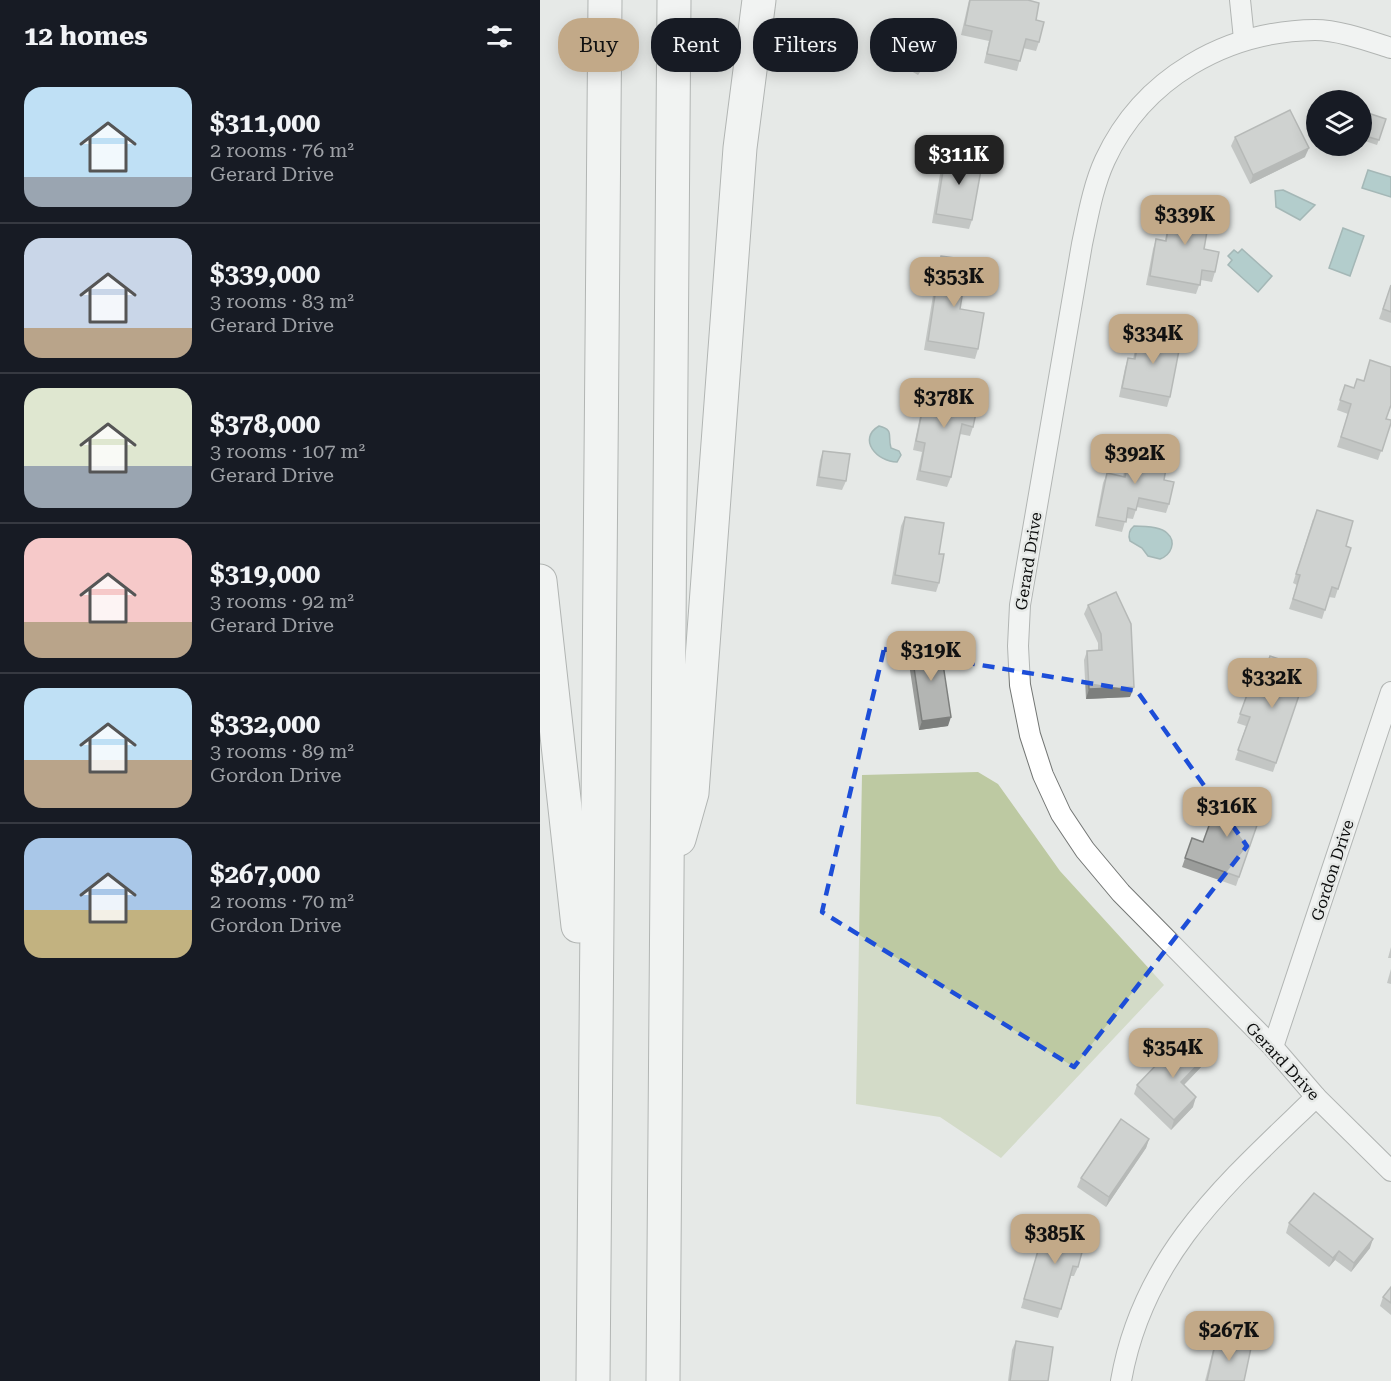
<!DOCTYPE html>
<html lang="en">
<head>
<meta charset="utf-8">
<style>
  :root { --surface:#171b24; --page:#20242c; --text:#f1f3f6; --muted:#9ea1a6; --line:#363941; --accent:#c2a988 }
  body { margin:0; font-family:"Roboto Serif",serif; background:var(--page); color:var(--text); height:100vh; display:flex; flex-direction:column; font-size:22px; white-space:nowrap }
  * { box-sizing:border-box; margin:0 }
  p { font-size:20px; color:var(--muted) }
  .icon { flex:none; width:33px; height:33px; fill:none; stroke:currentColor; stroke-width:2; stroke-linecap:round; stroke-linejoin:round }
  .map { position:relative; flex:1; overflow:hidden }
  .details { display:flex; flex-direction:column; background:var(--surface); width:540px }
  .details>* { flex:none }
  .banner { position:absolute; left:18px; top:18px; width:570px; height:54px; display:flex; gap:12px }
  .buttons { position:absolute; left:766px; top:90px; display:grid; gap:12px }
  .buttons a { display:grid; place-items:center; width:66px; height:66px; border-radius:50%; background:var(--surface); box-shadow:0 3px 15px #0003; font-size:30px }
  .price { position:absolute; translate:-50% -51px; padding:0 14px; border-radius:12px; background:var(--accent); color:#111; font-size:20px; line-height:39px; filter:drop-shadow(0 2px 3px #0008) }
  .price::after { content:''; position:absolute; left:50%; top:36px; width:18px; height:14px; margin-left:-9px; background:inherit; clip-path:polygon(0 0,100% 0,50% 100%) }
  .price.current { background:#222; color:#fff }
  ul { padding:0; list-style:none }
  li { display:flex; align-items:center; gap:18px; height:150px; padding:0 24px }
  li+li { border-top:2px solid var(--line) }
  li span { display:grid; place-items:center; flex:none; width:168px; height:120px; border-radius:18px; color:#555 }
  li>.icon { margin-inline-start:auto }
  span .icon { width:72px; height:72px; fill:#fffc; stroke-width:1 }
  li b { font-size:26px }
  h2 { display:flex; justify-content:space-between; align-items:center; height:72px; padding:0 24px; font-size:26px }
  .pill { padding:0 21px; border-radius:24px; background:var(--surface); box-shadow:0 3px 15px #0003; font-size:21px; line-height:54px }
  .pill.current { background:var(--accent); color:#111 }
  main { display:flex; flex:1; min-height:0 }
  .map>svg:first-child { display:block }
  .green { fill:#bdc9a2 }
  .water { fill:#75aaaa; stroke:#557b7b; stroke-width:1.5 }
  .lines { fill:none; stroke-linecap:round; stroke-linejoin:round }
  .minor-casing { stroke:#737674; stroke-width:22 }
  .motorway-casing { stroke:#737674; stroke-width:35 }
  .minor { stroke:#fff; stroke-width:20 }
  .motorway { stroke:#fff; stroke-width:33 }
  .wall { fill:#9a9c9a }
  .shaded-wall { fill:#7d7f7d }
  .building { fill:#b3b5b3; stroke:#7d7f7d; stroke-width:1.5 }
  .marked { fill:none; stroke:#1d4ed8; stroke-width:4.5; stroke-dasharray:12 8; stroke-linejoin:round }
  .labels { text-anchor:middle; stroke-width:5; stroke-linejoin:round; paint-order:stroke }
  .street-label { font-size:16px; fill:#0b0c0c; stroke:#e6e9e7 }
</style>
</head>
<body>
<main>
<section class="details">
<h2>12 homes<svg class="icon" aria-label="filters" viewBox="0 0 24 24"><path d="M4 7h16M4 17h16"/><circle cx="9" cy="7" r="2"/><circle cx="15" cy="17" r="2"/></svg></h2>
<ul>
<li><span style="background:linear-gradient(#bfe0f5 75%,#9aa5b1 0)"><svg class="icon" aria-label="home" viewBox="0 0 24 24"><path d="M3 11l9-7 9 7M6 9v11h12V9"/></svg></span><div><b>$311,000</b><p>2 rooms · 76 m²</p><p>Gerard Drive</p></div></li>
<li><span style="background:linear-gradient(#c9d6e8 75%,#b9a48a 0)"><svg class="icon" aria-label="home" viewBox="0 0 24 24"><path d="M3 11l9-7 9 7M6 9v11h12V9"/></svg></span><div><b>$339,000</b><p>3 rooms · 83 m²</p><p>Gerard Drive</p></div></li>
<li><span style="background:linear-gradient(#dfe7d0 65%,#9aa5b1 0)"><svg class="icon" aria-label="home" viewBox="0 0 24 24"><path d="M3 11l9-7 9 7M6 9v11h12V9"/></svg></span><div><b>$378,000</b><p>3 rooms · 107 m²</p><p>Gerard Drive</p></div></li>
<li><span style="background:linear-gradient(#f6c9c9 70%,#b9a48a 0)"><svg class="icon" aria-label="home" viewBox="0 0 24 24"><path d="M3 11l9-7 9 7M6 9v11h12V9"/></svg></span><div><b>$319,000</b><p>3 rooms · 92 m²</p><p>Gerard Drive</p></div></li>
<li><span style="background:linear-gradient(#bfe0f5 60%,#b9a48a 0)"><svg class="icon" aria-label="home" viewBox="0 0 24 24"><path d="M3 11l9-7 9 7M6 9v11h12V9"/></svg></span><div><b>$332,000</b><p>3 rooms · 89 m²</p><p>Gordon Drive</p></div></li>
<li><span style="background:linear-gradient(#a9c7e8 60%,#c2b280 0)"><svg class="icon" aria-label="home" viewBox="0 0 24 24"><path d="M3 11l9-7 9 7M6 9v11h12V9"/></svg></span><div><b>$267,000</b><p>2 rooms · 70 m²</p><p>Gordon Drive</p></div></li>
</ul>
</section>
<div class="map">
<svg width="851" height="1381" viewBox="0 0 851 1381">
  <rect width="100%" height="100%" fill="#e6e9e7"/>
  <polygon class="green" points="438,772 458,784 520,871 624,985 461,1158 400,1117 316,1104 322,775"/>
  <g class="water">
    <polygon points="828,170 851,177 851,197 822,188"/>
    <polygon points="743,190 775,205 760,220 736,207 735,191"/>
    <polygon points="803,228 824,236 810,276 789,268"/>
    <polygon points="702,249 732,276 718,292 688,265 692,260 688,256 694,250 698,253"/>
    <path d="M339,426C355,430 347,436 351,448L359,451L361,455L357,462C337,462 317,439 339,426Z"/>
    <path d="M594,526C603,526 620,526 627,533C637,542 631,555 620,559L608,556L602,548L590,541C588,535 589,530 594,526Z"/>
  </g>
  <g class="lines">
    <defs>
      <g id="minor">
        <polyline points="700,0 704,39"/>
        <path d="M851,48C829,41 799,30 775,30C686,31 603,78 565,160C553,186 548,216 542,244L480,605L478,646L480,685L490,735L503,775L521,814L545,850L581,893L733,1047L776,1097L851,1171"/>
        <polyline points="733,1047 851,692"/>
        <path d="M581,1381C603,1254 688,1182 776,1097"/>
      </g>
      <g id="motorway">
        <polyline points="0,581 38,926"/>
        <polyline points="139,839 152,793 200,148 219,0"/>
        <polyline points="53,1381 65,0"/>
        <polyline points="123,1381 134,0"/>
      </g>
    </defs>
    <use href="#minor" class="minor-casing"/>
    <use href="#motorway" class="motorway-casing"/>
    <use href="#minor" class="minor"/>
    <use href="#motorway" class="motorway"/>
  </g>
  <g class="wall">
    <polygon points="429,0 488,0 496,20 499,42 496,51 483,48 477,71 444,63 449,41 421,35"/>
    <polygon points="394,48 378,75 342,54 344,49"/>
    <polygon points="822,111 846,119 837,145 822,140"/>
    <polygon points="695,137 765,157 710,184 691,146"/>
    <polygon points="406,153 432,220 429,229 392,223 402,162"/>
    <polygon points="633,201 664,249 675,272 672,282 661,280 656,294 606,285 613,249 616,239 625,241 630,210"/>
    <polygon points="401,256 420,309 438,349 435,359 384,350 398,265"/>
    <polygon points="851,285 851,323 839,319"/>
    <polygon points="600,332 630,397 627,407 579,397 585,368 588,358 593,359 597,342"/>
    <polygon points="805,385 851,423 838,460 797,447 808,414 797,410"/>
    <polygon points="387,388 433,427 430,436 420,434 411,477 407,487 376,480 382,452 373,450 384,397"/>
    <polygon points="584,449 624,480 629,504 626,513 597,507 593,519 586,518 582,532 555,526 563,483 567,473 583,477 584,472 578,471 581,458"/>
    <polygon points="283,451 306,481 302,490 276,486 280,460"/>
    <polygon points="365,517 399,583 396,592 351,584 361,526"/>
    <polygon points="773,519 806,546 811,548 795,598 789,597 782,619 749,609 757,585 753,583"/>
    <polygon points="548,605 590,697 546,699 544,660 547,651 558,650 558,643 544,614"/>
    <polygon points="371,648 408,726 379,730 368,657"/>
    <polygon points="768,669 733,772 695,760 706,726 697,723 708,692 716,695"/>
    <polygon points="693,806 723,808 696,886 642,867 652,838 663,842"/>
    <polygon points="851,947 851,958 848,958"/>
    <polygon points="851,969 851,984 847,983"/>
    <polygon points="665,1057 662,1066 644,1085 653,1107 631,1130 594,1094 597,1085"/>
    <polygon points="609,1139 606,1148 566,1207 537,1187 541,1178"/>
    <polygon points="506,1223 538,1267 534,1276 531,1276 518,1318 481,1308"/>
    <polygon points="749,1223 830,1248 811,1272 795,1260 789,1267 746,1233"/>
    <polygon points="851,1287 851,1315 840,1306 843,1297"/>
    <polygon points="676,1340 704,1381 665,1381 673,1350"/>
    <polygon points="476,1341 508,1381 468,1381 472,1350"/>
  </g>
  <g class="shaded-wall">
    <polygon points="395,43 394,48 378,75 380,70"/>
    <polygon points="769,148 765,157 710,184 713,175"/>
    <polygon points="594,687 590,697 546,699 549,689"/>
    <polygon points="411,717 408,726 379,730 382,721"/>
    <polygon points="665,1057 662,1066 637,1092 641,1082"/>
    <polygon points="656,1097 653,1107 631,1130 634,1120"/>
    <polygon points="609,1139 606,1148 566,1207 569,1197"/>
    <polygon points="833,1239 830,1248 811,1272 814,1263"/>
    <polygon points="799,1251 795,1260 789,1267 793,1258"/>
  </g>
  <g class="building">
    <polygon points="430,0 488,0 499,3 496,20 504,22 499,42 486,39 480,61 447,54 452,31 425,25"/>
    <polygon points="359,22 395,43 380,70 344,49"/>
    <polygon points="750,110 769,148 713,175 695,137"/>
    <polygon points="822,111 846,119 839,140 822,135"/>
    <polygon points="406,153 443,159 432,220 396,214"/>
    <polygon points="633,201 671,208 664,249 679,252 675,272 662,270 660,285 610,276 616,239 626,241"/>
    <polygon points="401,256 428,260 420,309 444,313 438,349 388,341"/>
    <polygon points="851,285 851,312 843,309"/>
    <polygon points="600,332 641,340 630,397 582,388 588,358 595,359"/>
    <polygon points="830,360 851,367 851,405 846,419 851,420 851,423 842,451 801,437 811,404 800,400 805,385 814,388 817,379 824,381"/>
    <polygon points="387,388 439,399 433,427 422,424 411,477 380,471 385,443 376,441"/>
    <polygon points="584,449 628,457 624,480 634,482 629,504 599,498 596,510 588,508 586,522 558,517 567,473 585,477 588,463 581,462"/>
    <polygon points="283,451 310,454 306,481 279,477"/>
    <polygon points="777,510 813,521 806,546 811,548 798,589 792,587 785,610 753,599 760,575 756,574"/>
    <polygon points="365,517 404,523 399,554 404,554 399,583 355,575"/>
    <polygon points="576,592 591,624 594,687 549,689 547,651 562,650 561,634 548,605"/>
    <polygon points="400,644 411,717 382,721 371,648"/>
    <polygon points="730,656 768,669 736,763 698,750 710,717 700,714 708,692 717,695"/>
    <polygon points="695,799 723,808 699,877 645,858 652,838 663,842 678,801 693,806"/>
    <polygon points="644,1036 665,1057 641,1082 656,1097 634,1120 597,1085"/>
    <polygon points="581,1119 609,1139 569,1197 541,1178"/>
    <polygon points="774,1193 833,1239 814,1263 799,1251 793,1258 749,1223"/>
    <polygon points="506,1223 547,1234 538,1267 533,1266 521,1309 484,1299"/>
    <polygon points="851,1287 851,1303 843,1297"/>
    <polygon points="676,1340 711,1348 704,1381 667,1381"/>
    <polygon points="476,1341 513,1347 508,1381 470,1381"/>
  </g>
  <path d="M0 0H851V1381H0ZM344,649L597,691L707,846L534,1067L282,912Z" fill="#e6e9e7" fill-opacity=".55" fill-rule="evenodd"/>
  <path class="marked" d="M344,649L597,691L707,846L534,1067L282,912Z"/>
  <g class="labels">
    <g class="street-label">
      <text transform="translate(488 561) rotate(-81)" y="6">Gerard Drive</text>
      <text transform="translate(792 870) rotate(-72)" y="6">Gordon Drive</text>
      <text transform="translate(743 1061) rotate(47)" y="6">Gerard Drive</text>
    </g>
  </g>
</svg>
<div class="buttons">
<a><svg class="icon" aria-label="layers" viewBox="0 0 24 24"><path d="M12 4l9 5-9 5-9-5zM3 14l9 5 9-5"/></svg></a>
</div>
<b class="price current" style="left:419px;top:186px">$311K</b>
<b class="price" style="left:645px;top:246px">$339K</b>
<b class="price" style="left:414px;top:308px">$353K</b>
<b class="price" style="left:613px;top:365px">$334K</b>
<b class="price" style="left:404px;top:429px">$378K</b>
<b class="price" style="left:595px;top:485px">$392K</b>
<b class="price" style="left:391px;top:682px">$319K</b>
<b class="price" style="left:732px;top:709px">$332K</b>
<b class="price" style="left:687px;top:838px">$316K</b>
<b class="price" style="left:633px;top:1079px">$354K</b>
<b class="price" style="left:515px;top:1265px">$385K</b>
<b class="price" style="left:689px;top:1362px">$267K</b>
<div class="banner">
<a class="pill current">Buy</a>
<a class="pill">Rent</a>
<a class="pill">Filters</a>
<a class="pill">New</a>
</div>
</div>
</main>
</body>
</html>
